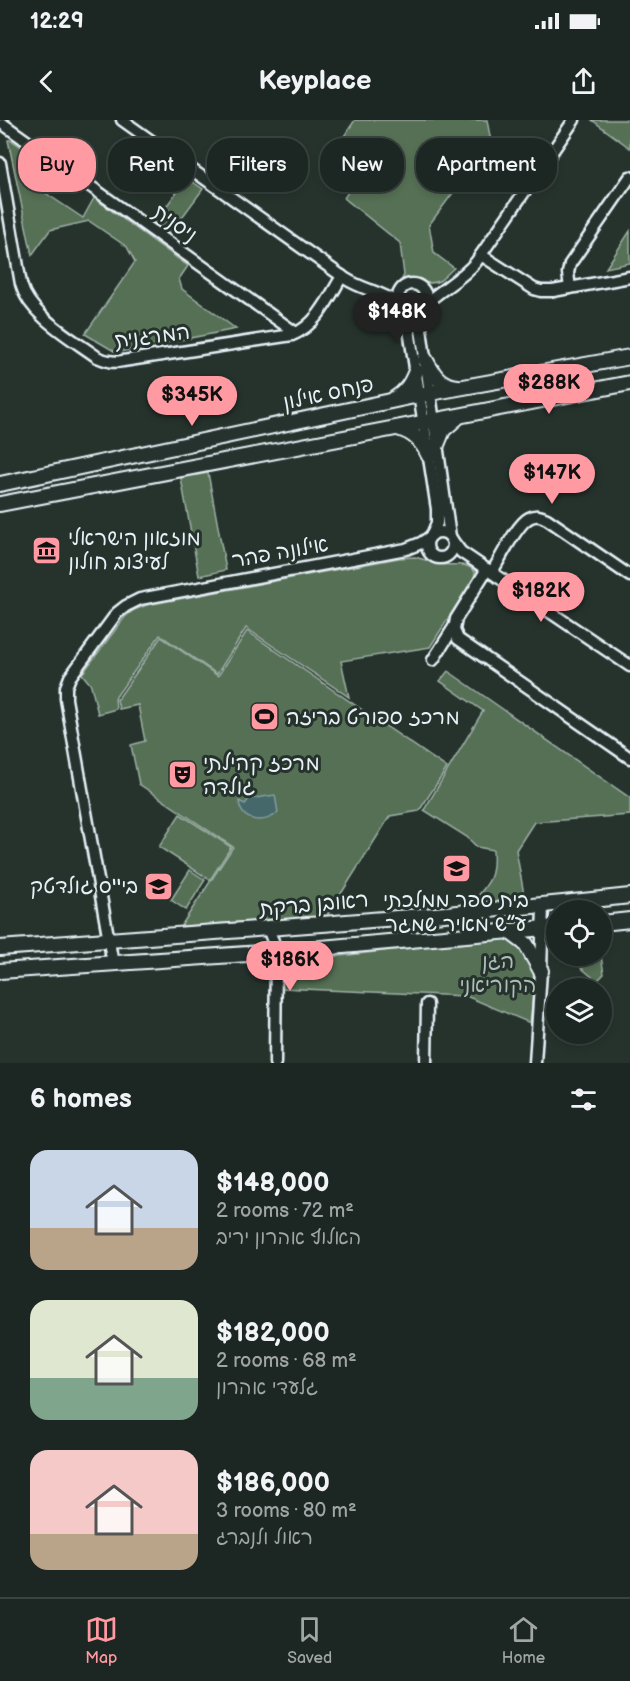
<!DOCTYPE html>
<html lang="en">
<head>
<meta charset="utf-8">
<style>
  :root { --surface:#1c2622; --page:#252e2a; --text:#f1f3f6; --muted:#a0a5a5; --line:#3a4340; --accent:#ff9aa2 }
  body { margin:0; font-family:"Balsamiq Sans","Playpen Sans Hebrew",sans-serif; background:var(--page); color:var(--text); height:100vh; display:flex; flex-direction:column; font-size:22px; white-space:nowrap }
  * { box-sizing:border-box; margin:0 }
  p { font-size:20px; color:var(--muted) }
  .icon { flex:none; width:33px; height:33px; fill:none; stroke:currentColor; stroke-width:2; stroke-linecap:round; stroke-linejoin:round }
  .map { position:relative; height:943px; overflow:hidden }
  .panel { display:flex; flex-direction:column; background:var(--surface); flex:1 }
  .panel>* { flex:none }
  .top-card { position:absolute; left:18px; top:18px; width:594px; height:54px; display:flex; gap:12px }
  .fabs { position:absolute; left:546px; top:780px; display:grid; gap:12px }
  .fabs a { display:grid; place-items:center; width:66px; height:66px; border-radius:50%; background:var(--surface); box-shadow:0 3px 9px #0003,0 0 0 2px var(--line); font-size:30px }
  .price { position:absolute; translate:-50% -51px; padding:0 14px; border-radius:21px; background:var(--accent); color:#111; font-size:20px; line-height:39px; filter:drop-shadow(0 2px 3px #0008) }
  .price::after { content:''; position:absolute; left:50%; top:36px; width:18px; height:14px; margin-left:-9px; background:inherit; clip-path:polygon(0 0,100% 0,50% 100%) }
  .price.on { background:#222; color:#fff }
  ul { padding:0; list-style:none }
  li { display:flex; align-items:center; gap:18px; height:150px; padding:0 30px }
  li span { display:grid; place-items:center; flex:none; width:168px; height:120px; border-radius:18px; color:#555 }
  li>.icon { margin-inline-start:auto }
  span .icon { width:72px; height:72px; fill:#fffc; stroke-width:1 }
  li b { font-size:26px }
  h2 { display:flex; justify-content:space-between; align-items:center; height:72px; padding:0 30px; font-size:26px }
  .pill { padding:0 21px; border-radius:24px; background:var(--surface); box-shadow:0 3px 9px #0003,0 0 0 2px var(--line); font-size:21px; line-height:54px }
  .pill.on { background:var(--accent); color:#111 }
  .status { display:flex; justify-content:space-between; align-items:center; height:42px; padding:0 30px; background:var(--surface); direction:ltr }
  .status svg { height:16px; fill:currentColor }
  header { display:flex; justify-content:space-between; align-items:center; height:78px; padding:0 30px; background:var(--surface); font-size:27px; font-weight:700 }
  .menu { display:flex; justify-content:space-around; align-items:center; height:84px; border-top:2px solid var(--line); background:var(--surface); font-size:16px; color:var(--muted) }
  .menu a { display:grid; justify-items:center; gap:3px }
  .menu .on { color:var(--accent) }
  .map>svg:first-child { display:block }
  .green { fill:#556f55; stroke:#9eb0a6; stroke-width:1.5 }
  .water { fill:#44686a; stroke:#869fa3; stroke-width:1.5 }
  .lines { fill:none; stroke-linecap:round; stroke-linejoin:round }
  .minor-casing { stroke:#e8f1f8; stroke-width:15 }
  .tertiary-casing { stroke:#e8f1f8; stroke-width:18 }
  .minor { stroke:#26332d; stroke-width:10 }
  .tertiary { stroke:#26332d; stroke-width:14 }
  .labels { text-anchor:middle; stroke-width:6; stroke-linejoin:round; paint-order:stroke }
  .street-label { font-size:21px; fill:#e8f1f8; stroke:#26332d }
  .poi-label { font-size:21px; fill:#e8f1f8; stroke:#26332d; text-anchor:start }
  .park-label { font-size:21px; fill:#adbdb7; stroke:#26332d }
</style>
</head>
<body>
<div class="status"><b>12:29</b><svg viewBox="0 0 49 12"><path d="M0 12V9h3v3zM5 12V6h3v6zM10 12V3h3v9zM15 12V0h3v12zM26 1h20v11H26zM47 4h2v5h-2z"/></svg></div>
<header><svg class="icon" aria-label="back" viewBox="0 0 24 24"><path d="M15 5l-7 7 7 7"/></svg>Keyplace<svg class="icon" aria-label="share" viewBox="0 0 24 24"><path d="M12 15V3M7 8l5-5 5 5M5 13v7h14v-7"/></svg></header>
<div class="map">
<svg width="630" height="943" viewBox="0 0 630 943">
  <rect width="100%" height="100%" fill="#26332d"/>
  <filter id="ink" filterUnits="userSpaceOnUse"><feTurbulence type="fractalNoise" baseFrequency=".0167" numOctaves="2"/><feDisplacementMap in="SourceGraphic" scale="12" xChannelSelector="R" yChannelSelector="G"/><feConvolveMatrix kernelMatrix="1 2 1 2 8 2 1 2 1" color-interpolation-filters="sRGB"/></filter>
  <g filter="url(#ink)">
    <g class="green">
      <path d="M355,0H487L491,22L429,105L434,133L454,148C449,152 444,158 439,161C428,167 413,157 400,163L404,155L400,123L344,78L358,57L330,37Z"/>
      <polygon points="592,0 630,0 630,28"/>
      <polygon points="8,20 11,20 45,43 32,64 83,98 94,78 188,146 179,159 182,169 236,209 119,232 114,231 85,214 135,142 127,127 89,101 50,110 32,135"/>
      <polygon points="187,58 203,69 169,115 154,103"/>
      <polygon points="630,111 630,143 606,148"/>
      <polygon points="208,353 226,450 199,456 181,358"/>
      <path d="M415,437C423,439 431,442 438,444C452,447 465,440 475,452L474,458L430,527L341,541L349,577L246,508L217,554L160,515L115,578L116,589L98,594L91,565L82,554L125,497L134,490L147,485L399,438Z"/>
      <polygon points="247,511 447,648 419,691 390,696 327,796 181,806 233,727 139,664 131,625 145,621 138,585 119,589 117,580 161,517 218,556"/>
      <path d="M448,551L630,678V695L534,702L516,730L525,780L472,783C489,763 495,758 493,730L477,727L467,717L424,690L483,591L440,561Z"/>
      <polygon points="180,694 231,727 210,760 159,727"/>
      <polygon points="190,750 205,760 186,790 171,780"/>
      <path d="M506,817C544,833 533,871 530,903L466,876L279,868V843Z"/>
      <polygon points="567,836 601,836 604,854 597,861"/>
    </g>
    <path class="water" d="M275,675L278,693C263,704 241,703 239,681L245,684L249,679Z"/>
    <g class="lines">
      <defs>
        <g id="minor">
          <path d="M122,0L346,159C363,170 383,172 399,184"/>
          <polyline points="3,4 296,213"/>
          <path d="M0,43L21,164C29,195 71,218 97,237C106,241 113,243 123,241L292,215C317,205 329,178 342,156"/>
          <polyline points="481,135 534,169 541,171 553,171 630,157"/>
          <circle cx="412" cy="178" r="14"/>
          <polyline points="570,168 568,153 570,144 630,57"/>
          <path d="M422,187C439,170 461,160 476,142L574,0"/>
          <polyline points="403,189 408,203 437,389 437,403 432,415"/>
          <polyline points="421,189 421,209 450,417"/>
          <circle cx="440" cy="425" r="13"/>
          <polyline points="452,420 461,432 630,546"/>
          <polyline points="487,449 456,499 454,510 458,519 630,638"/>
          <path d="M492,452C500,439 517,404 529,398C536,394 541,396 547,399L630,456"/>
          <polyline points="433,540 454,507"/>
          <polyline points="268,809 273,821 276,832 275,943"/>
          <polyline points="113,844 66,579 66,567 70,557 117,493 126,486 140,479 406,429 421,423 430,417"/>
          <polyline points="426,943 427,884"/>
          <polyline points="535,943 541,851 543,786"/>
        </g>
        <g id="tertiary">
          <path d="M425,239C433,254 440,266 458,267"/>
          <path d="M394,279C406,272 411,264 416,251"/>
          <path d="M398,308C414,313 422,321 429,336"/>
          <polyline points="436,327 443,310 457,298"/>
          <polyline points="0,364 419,275 630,237"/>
          <polyline points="0,384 630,263"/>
          <polyline points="602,803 630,800"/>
          <polyline points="510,812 526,824 541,851"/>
          <path d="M0,828C210,812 420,799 630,776"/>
          <polyline points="0,851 276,832 556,807"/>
        </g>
      </defs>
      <use href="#minor" class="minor-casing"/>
      <use href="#tertiary" class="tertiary-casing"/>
      <use href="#minor" class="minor"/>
      <use href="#tertiary" class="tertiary"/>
    </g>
  </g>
  <defs>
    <symbol id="museum-square" viewBox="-11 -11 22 22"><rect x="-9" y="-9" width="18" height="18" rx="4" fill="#ff9aa2" stroke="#26332d"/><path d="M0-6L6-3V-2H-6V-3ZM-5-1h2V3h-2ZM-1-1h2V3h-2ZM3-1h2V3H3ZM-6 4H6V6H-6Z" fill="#111"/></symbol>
    <symbol id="stadium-square" viewBox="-11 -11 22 22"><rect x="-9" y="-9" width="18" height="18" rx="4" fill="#ff9aa2" stroke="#26332d"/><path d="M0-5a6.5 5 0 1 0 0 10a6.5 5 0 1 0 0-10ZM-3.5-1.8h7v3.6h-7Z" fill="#111"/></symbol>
    <symbol id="theatre-square" viewBox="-11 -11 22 22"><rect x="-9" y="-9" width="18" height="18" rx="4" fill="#ff9aa2" stroke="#26332d"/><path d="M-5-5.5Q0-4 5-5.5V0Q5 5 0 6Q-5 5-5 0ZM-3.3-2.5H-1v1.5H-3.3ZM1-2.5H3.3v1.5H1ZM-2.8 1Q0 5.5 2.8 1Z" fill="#111"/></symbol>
    <symbol id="school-square" viewBox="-11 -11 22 22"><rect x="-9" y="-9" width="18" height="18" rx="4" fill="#ff9aa2" stroke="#26332d"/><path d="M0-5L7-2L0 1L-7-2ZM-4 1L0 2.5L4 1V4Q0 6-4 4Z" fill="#111"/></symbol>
  </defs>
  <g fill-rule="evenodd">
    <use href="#museum-square" x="30" y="414" width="33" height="33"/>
    <use href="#stadium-square" x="248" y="580" width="33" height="33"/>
    <use href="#theatre-square" x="166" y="638" width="33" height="33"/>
    <use href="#school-square" x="440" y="732" width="33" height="33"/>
    <use href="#school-square" x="142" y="750" width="33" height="33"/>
  </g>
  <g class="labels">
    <g class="street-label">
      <text transform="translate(175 103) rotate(36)" y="7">ניסנית</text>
      <text transform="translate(152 216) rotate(-7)" y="7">המרגנית</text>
      <text transform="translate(328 273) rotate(-12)" y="7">פנחס אילון</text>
      <text transform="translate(280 432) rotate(-10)" y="7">אילונה פהר</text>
      <text transform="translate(314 784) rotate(-5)" y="7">ראובן ברקת</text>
    </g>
    <g class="poi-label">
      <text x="68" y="425">מוזאון הישראלי<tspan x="68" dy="24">לעיצוב חולון</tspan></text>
      <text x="286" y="604">מרכז ספורט בריזה</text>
      <text x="203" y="650">מרכז קהילתי<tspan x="203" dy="24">גולדה</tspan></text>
      <text x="138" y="773" text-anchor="end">בי''ס גולדטק</text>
      <text x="456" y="787" text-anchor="middle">בית ספר ממלכתי<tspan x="456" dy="24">ע’’ש מאיר שמגר</tspan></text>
    </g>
    <g class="park-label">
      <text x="498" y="848">הגן<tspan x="498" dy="24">הקוריאני</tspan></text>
    </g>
  </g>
</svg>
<div class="fabs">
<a><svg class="icon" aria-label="locate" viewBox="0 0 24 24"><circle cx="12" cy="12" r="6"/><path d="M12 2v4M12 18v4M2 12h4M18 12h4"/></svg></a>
<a><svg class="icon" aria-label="layers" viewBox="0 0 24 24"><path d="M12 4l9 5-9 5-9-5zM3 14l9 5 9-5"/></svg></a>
</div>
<b class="price on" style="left:397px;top:224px">$148K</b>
<b class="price" style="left:549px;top:295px">$288K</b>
<b class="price" style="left:192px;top:307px">$345K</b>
<b class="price" style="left:552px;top:385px">$147K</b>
<b class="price" style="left:541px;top:503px">$182K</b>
<b class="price" style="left:290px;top:872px">$186K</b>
<div class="top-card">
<a class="pill on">Buy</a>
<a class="pill">Rent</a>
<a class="pill">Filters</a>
<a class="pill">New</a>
<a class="pill">Apartment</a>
</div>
</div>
<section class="panel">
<h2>6 homes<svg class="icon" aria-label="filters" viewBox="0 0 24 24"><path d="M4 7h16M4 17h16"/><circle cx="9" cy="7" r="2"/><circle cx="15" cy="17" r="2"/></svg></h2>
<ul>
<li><span style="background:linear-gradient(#c9d6e8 65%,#b9a48a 0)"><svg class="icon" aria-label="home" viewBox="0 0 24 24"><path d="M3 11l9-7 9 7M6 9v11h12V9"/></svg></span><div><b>$148,000</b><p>2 rooms · 72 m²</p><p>האלוף אהרון יריב</p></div></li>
<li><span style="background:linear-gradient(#dfe7d0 65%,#7fa58c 0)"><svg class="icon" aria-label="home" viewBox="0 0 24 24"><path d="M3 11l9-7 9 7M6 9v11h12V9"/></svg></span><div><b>$182,000</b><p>2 rooms · 68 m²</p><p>גלעדי אהרון</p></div></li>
<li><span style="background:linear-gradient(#f6c9c9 70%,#b9a48a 0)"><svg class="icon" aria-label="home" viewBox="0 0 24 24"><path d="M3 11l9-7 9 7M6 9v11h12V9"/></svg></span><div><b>$186,000</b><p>3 rooms · 80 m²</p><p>ראול ולנברג</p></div></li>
</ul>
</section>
<nav class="menu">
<a class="on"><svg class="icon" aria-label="map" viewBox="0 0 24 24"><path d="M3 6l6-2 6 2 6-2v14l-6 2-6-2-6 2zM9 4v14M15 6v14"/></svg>Map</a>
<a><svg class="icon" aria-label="saved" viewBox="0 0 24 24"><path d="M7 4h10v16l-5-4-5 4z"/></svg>Saved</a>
<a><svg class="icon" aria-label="home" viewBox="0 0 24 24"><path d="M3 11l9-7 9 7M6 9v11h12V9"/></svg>Home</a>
</nav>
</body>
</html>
